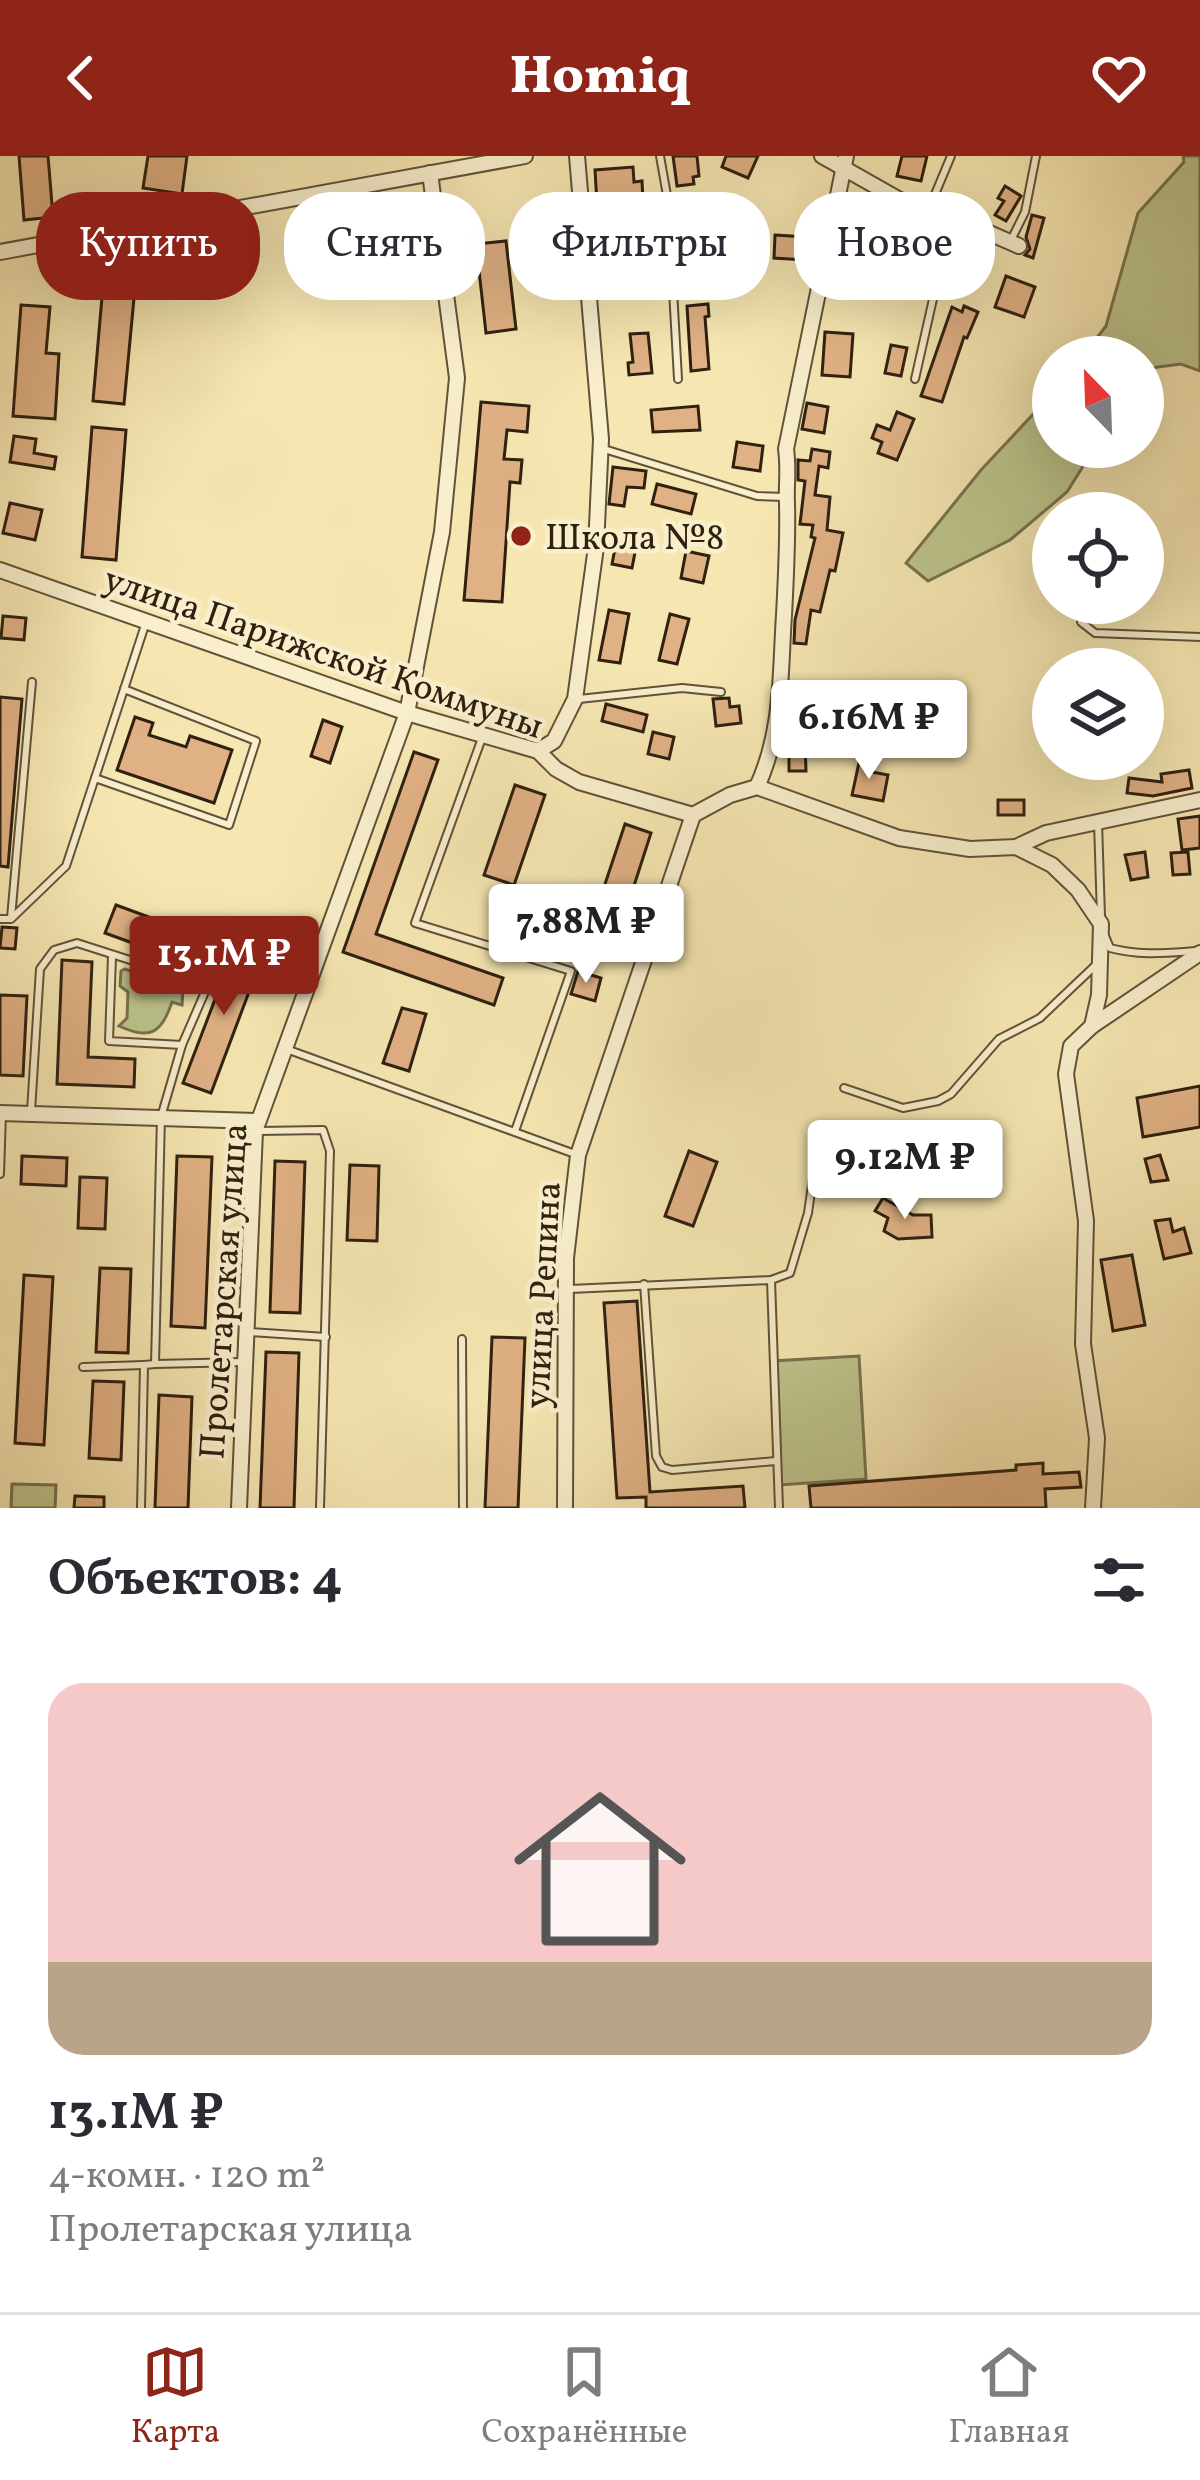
<!DOCTYPE html>
<html lang="ru">
<head>
<meta charset="utf-8">
<style>
  :root { --surface:#fff; --page:#f2f2f3; --text:#2b2b33; --muted:#7c7c81; --line:#e1e1e2; --accent:#8f2418 }
  body { margin:0; font-family:Vollkorn,serif; background:var(--page); color:var(--text); height:100vh; display:flex; flex-direction:column; font-size:45px; white-space:nowrap }
  * { box-sizing:border-box; margin:0 }
  p { font-size:39px; color:var(--muted) }
  .icon { flex:none; width:66px; height:66px; fill:none; stroke:currentColor; stroke-width:2; stroke-linecap:round; stroke-linejoin:round }
  .map { position:relative; height:1352px; overflow:hidden }
  .details { display:flex; flex-direction:column; background:var(--surface); flex:1 }
  .details>* { flex:none }
  .top-card { position:absolute; left:36px; top:36px; width:1128px; height:108px; display:flex; gap:24px }
  .needle { width:78px; rotate:337deg }
  .controls { position:absolute; left:1032px; top:180px; display:grid; gap:24px }
  .controls a { display:grid; place-items:center; width:132px; height:132px; border-radius:50%; background:var(--surface); box-shadow:0 12px 48px #0002; font-size:60px }
  .price { position:absolute; translate:-50% -102px; padding:0 27px; border-radius:12px; background:#fff; color:#222; font-size:39px; line-height:78px; filter:drop-shadow(0 3px 6px #0008) }
  .price::after { content:''; position:absolute; left:50%; top:72px; width:36px; height:27px; margin-left:-18px; background:inherit; clip-path:polygon(0 0,100% 0,50% 100%) }
  .price.active { background:var(--accent); color:#fff }
  ul { padding:0; list-style:none }
  li { display:grid; align-content:center; gap:24px; height:636px; padding:0 48px }
  li+li { border-top:3px solid var(--line) }
  li span { display:grid; place-items:center; height:372px; border-radius:36px; color:#555 }
  li>.icon { margin-inline-start:auto }
  span .icon { width:216px; height:216px; fill:#fffc; stroke-width:1 }
  li b { font-size:51px }
  h2 { display:flex; justify-content:space-between; align-items:center; height:144px; padding:0 48px; font-size:51px }
  .pill { padding:0 42px; border-radius:48px; background:var(--surface); box-shadow:0 12px 48px #0002; font-size:42px; line-height:108px }
  .pill.active { background:var(--accent); color:#fff }
  header { display:flex; justify-content:space-between; align-items:center; height:156px; padding:0 48px; background:var(--accent); color:#fff; font-size:54px; font-weight:800 }
  .menu { display:flex; justify-content:space-around; align-items:center; height:168px; border-top:3px solid var(--line); background:var(--surface); font-size:33px; color:var(--muted) }
  .menu a { display:grid; justify-items:center; gap:6px }
  .menu .active { color:var(--accent) }
  .map>svg:first-child { display:block }
  .green { fill:#bdc58c; stroke:#76724e; stroke-width:3 }
  .building { fill:#e0b184; stroke:#2f2010; stroke-width:3 }
  .lines { fill:none; stroke-linecap:round; stroke-linejoin:round }
  .lane-casing { stroke:#615238; stroke-width:10 }
  .street-casing { stroke:#615238; stroke-width:18 }
  .lane { stroke:#f9efcd; stroke-width:6 }
  .street { stroke:#f9efcd; stroke-width:14 }
  .poi-dot { fill:#8f2418; stroke:#f9efcd; stroke-width:4.5 }
  .labels { text-anchor:middle; stroke-width:9; stroke-linejoin:round; paint-order:stroke }
  .poi-label { font-size:36px; fill:#2f2010; stroke:#f9efcd; text-anchor:start }
  .street-label { font-size:36px; fill:#2f2010; stroke:#f9efcd }
</style>
</head>
<body>
<header><svg class="icon" aria-label="back" viewBox="0 0 24 24"><path d="M15 5l-7 7 7 7"/></svg>Homiq<svg class="icon" aria-label="heart" viewBox="0 0 24 24"><path d="M12 20l-8-8c-3-5 5-10 8-4 3-6 11-1 8 4z"/></svg></header>
<div class="map">
<svg width="1200" height="1352" viewBox="0 0 1200 1352">
  <rect width="100%" height="100%" fill="#f6e7b2"/>
  <filter id="stains"><feTurbulence type="fractalNoise" baseFrequency=".00167" numOctaves="4"/><feColorMatrix values="0 0 0 0 .2 0 0 0 0 .09 0 0 0 0 .02 0 0 0 .5 -.17"/></filter>
  <radialGradient id="worn" r=".72"><stop offset=".6" stop-color="#630" stop-opacity="0"/><stop offset="1" stop-color="#630" stop-opacity=".3"/></radialGradient>
  <g class="green">
    <polygon points="1183,0 1200,0 1200,215 1181,208 1143,213 1143,201 1082,201 1106,170 1138,57 1184,6"/>
    <polygon points="1053,237 1053,291 1095,291 1067,336 1010,384 928,425 906,407 981,314"/>
    <path d="M125,813L183,834L182,849L172,846C162,876 151,885 119,870L127,862L128,836L120,830L121,815Z"/>
    <polygon points="859,1200 866,1323 779,1329 772,1205"/>
    <polygon points="12,1328 56,1329 55,1352 11,1352"/>
  </g>
  <g class="building">
    <polygon points="19,0 48,0 53,61 24,64"/>
    <polygon points="148,0 187,0 182,38 143,32"/>
    <polygon points="673,0 697,0 699,20 693,21 694,28 677,30"/>
    <polygon points="726,0 758,0 748,22 722,11"/>
    <polygon points="902,0 927,0 921,25 897,20"/>
    <polygon points="633,11 634,26 642,25 643,45 648,44 649,61 636,62 643,108 612,112 607,64 598,65 595,14"/>
    <polygon points="1005,30 1021,40 1006,65 995,59 1004,45 998,42"/>
    <polygon points="849,48 871,57 864,75 844,67"/>
    <polygon points="707,50 708,89 684,90 683,58 703,58"/>
    <polygon points="1032,59 1044,62 1033,102 1025,99 1030,93 1026,81"/>
    <polygon points="775,79 806,81 805,104 774,102"/>
    <polygon points="506,85 516,173 486,177 476,88"/>
    <polygon points="952,90 976,97 962,125 943,119"/>
    <polygon points="837,103 858,109 851,135 831,130"/>
    <polygon points="893,113 909,114 908,141 891,140"/>
    <polygon points="104,118 136,121 124,248 93,245"/>
    <polygon points="1006,120 1035,131 1024,161 995,151"/>
    <polygon points="708,148 709,160 705,161 709,213 691,215 687,150"/>
    <polygon points="21,149 50,151 46,197 59,198 55,263 13,260"/>
    <polygon points="964,150 978,156 967,182 964,181 942,246 921,240 952,151 962,156"/>
    <polygon points="825,176 853,178 850,221 822,219"/>
    <polygon points="648,177 652,217 629,219 628,207 633,206 630,178"/>
    <polygon points="891,189 907,192 901,220 885,217"/>
    <polygon points="481,246 529,250 527,276 507,274 504,303 522,304 520,327 510,326 502,446 464,444"/>
    <polygon points="807,247 828,251 824,277 802,273"/>
    <polygon points="698,250 700,274 653,276 651,254"/>
    <polygon points="897,256 914,263 897,304 878,297 882,286 872,282 877,269 890,274"/>
    <polygon points="92,271 126,274 116,404 82,401"/>
    <polygon points="14,280 36,283 34,297 56,301 54,313 10,306"/>
    <polygon points="737,286 763,290 760,315 733,311"/>
    <polygon points="812,293 830,296 828,312 819,310 815,339 830,341 827,374 843,377 835,415 830,414 820,456 811,454 806,488 794,487 795,464 815,382 811,381 813,369 800,368 805,325 798,324 798,304 810,305"/>
    <polygon points="613,311 646,315 644,332 627,331 624,350 609,348"/>
    <polygon points="657,328 696,338 691,358 652,348"/>
    <polygon points="10,347 42,354 35,384 3,377"/>
    <polygon points="617,382 637,386 632,412 612,408"/>
    <polygon points="686,395 709,400 703,427 681,422"/>
    <polygon points="609,454 629,458 620,507 599,504"/>
    <polygon points="670,458 689,463 677,508 659,504"/>
    <polygon points="3,460 26,462 24,484 1,482"/>
    <polygon points="0,541 22,543 8,711 0,710"/>
    <polygon points="729,542 730,551 739,550 741,567 716,570 713,543"/>
    <polygon points="606,548 647,559 643,576 602,565"/>
    <polygon points="135,561 153,567 149,579 186,591 190,580 232,594 214,647 117,614"/>
    <polygon points="323,564 342,571 330,607 311,600"/>
    <polygon points="653,576 674,581 669,603 648,598"/>
    <polygon points="789,587 805,587 806,615 789,615"/>
    <polygon points="414,596 438,604 376,778 503,822 494,849 343,796"/>
    <polygon points="860,602 874,605 872,616 888,619 883,645 852,639"/>
    <polygon points="1189,614 1192,632 1153,640 1127,637 1129,622 1162,626 1161,618"/>
    <polygon points="515,629 545,639 514,729 484,719"/>
    <rect x="998" y="644" width="26" height="15"/>
    <polygon points="1200,660 1200,692 1182,694 1178,663"/>
    <polygon points="625,668 651,677 622,767 595,758"/>
    <polygon points="1145,696 1148,721 1131,724 1125,699"/>
    <polygon points="1188,696 1190,718 1173,719 1171,697"/>
    <polygon points="116,749 184,774 174,802 105,777"/>
    <polygon points="2,771 17,772 15,793 0,792"/>
    <polygon points="237,786 264,796 211,937 183,927"/>
    <polygon points="62,804 92,806 88,901 135,903 134,931 57,928"/>
    <polygon points="578,815 601,822 595,845 571,838"/>
    <polygon points="0,839 27,840 23,920 0,919"/>
    <polygon points="402,852 426,858 409,915 383,907"/>
    <polygon points="1200,930 1200,971 1143,981 1137,942"/>
    <polygon points="836,971 865,980 860,998 830,990"/>
    <polygon points="901,991 920,998 915,1012 895,1004"/>
    <polygon points="689,995 717,1006 693,1070 665,1060"/>
    <polygon points="1160,999 1168,1024 1151,1026 1145,1003"/>
    <polygon points="22,1000 67,1002 66,1030 21,1028"/>
    <polygon points="177,1000 212,1001 205,1172 171,1170"/>
    <polygon points="275,1005 305,1006 300,1157 270,1156"/>
    <polygon points="350,1009 379,1010 377,1085 347,1084"/>
    <polygon points="80,1021 107,1022 105,1073 78,1072"/>
    <polygon points="883,1042 913,1059 931,1059 932,1081 898,1083 884,1075 888,1062 875,1055"/>
    <polygon points="1170,1063 1173,1076 1184,1072 1191,1097 1164,1103 1155,1065"/>
    <polygon points="1132,1099 1145,1169 1113,1175 1101,1104"/>
    <polygon points="100,1112 131,1113 128,1197 96,1196"/>
    <polygon points="24,1119 53,1121 44,1289 15,1287"/>
    <polygon points="637,1145 650,1336 743,1330 745,1352 646,1352 646,1341 617,1342 604,1147"/>
    <polygon points="492,1181 525,1182 518,1352 485,1352"/>
    <polygon points="266,1196 299,1197 294,1352 260,1352"/>
    <polygon points="93,1225 124,1226 121,1304 89,1302"/>
    <polygon points="159,1239 192,1241 188,1352 155,1352"/>
    <polygon points="1043,1307 1043,1318 1079,1316 1081,1331 1045,1333 1046,1352 811,1352 809,1330 1016,1314 1016,1309"/>
    <polygon points="75,1340 104,1341 104,1352 74,1352"/>
  </g>
  <g class="lines">
    <defs>
      <g id="lane">
        <polyline points="660,0 668,45 678,223"/>
        <polyline points="928,55 951,0"/>
        <polyline points="1010,86 1025,56 1036,0"/>
        <polyline points="915,223 933,143 932,61"/>
        <polyline points="604,293 757,340 786,341"/>
        <polyline points="1081,466 1095,477 1200,481"/>
        <polyline points="579,543 682,532 721,536"/>
        <polyline points="482,582 415,767 571,815 515,975"/>
        <polyline points="95,622 146,466"/>
        <polyline points="1098,666 1101,761"/>
        <polyline points="11,762 32,526"/>
        <polyline points="0,763 11,763 66,710 95,622 229,669 256,585 124,533"/>
        <polyline points="223,779 208,829 182,889 161,961 155,1208 243,1206"/>
        <path d="M1105,780L1110,792C1140,800 1166,797 1196,795"/>
        <polyline points="112,800 109,885 182,889"/>
        <polyline points="289,894 575,998"/>
        <polyline points="844,932 903,952 938,945 951,938 999,883 1040,862 1099,806"/>
        <polyline points="31,955 40,813 54,794 77,787 208,829"/>
        <polyline points="259,975 323,974 330,995 320,1352"/>
        <polyline points="0,1018 2,957"/>
        <polyline points="771,1124 779,1352"/>
        <polyline points="644,1128 656,1300 662,1311 672,1314 776,1305"/>
        <polyline points="570,1133 771,1124 790,1117 808,1057 818,987"/>
        <polyline points="249,1176 326,1181"/>
        <polyline points="462,1183 463,1352"/>
        <polyline points="83,1211 144,1209"/>
        <polyline points="141,1352 144,1209 155,1208"/>
      </g>
      <g id="street">
        <polyline points="822,0 923,57 962,65 1019,90"/>
        <polyline points="0,96 525,0"/>
        <polyline points="0,414 407,557 538,595 556,613 579,626 693,659"/>
        <polyline points="538,595 554,585 575,543 596,391 601,283 577,0"/>
        <path d="M757,631C783,574 780,519 784,459C786,421 788,386 787,348C786,329 789,313 786,293L846,0"/>
        <polyline points="693,659 730,639 757,631 899,682 970,693 1016,691 1052,709 1078,734 1101,768 1099,839 1092,870"/>
        <polyline points="1016,691 1046,677 1200,644"/>
        <polyline points="0,957 257,965"/>
        <polyline points="239,1352 255,975 407,557 442,376 457,222 430,17"/>
        <polyline points="565,1352 566,1102 578,999 693,659"/>
        <polyline points="1093,1352 1097,1282 1083,1188 1086,1065 1066,918 1071,890 1092,870 1200,797"/>
      </g>
    </defs>
    <use href="#lane" class="lane-casing"/>
    <use href="#street" class="street-casing"/>
    <use href="#lane" class="lane"/>
    <use href="#street" class="street"/>
  </g>
  <circle class="poi-dot" cx="521" cy="380" r="12"/>
  <g class="labels">
    <g class="poi-label">
      <text x="545" y="393">Школа №8</text>
    </g>
    <g class="street-label">
      <text transform="translate(324 495) rotate(19)" y="13">улица Парижской Коммуны</text>
      <text transform="translate(222 1135) rotate(-86)" y="13">Пролетарская улица</text>
      <text transform="translate(541 1139) rotate(-87)" y="13">улица Репина</text>
    </g>
  </g>
  <rect width="100%" height="100%" filter="url(#stains)"/>
  <rect width="100%" height="100%" fill="url(#worn)"/>
</svg>
<div class="controls">
<a><svg class="needle" viewBox="-14 -14 28 28"><path d="M0-13l5 13h-10z" fill="#e53935"/><path d="M0 13l5-13h-10z" fill="#7c7c81"/></svg></a>
<a><svg class="icon" aria-label="locate" viewBox="0 0 24 24"><circle cx="12" cy="12" r="6"/><path d="M12 2v4M12 18v4M2 12h4M18 12h4"/></svg></a>
<a><svg class="icon" aria-label="layers" viewBox="0 0 24 24"><path d="M12 4l9 5-9 5-9-5zM3 14l9 5 9-5"/></svg></a>
</div>
<b class="price" style="left:869px;top:626px">6.16M ₽</b>
<b class="price" style="left:586px;top:830px">7.88M ₽</b>
<b class="price active" style="left:224px;top:862px">13.1M ₽</b>
<b class="price" style="left:905px;top:1066px">9.12M ₽</b>
<div class="top-card">
<a class="pill active">Купить</a>
<a class="pill">Снять</a>
<a class="pill">Фильтры</a>
<a class="pill">Новое</a>
</div>
</div>
<section class="details">
<h2>Объектов: 4<svg class="icon" aria-label="filters" viewBox="0 0 24 24"><path d="M4 7h16M4 17h16"/><circle cx="9" cy="7" r="2"/><circle cx="15" cy="17" r="2"/></svg></h2>
<ul>
<li><span style="background:linear-gradient(#f6c9c9 75%,#b9a48a 0)"><svg class="icon" aria-label="home" viewBox="0 0 24 24"><path d="M3 11l9-7 9 7M6 9v11h12V9"/></svg></span><div><b>13.1M ₽</b><p>4-комн. · 120 m²</p><p>Пролетарская улица</p></div></li>
</ul>
</section>
<nav class="menu">
<a class="active"><svg class="icon" aria-label="map" viewBox="0 0 24 24"><path d="M3 6l6-2 6 2 6-2v14l-6 2-6-2-6 2zM9 4v14M15 6v14"/></svg>Карта</a>
<a><svg class="icon" aria-label="saved" viewBox="0 0 24 24"><path d="M7 4h10v16l-5-4-5 4z"/></svg>Сохранённые</a>
<a><svg class="icon" aria-label="home" viewBox="0 0 24 24"><path d="M3 11l9-7 9 7M6 9v11h12V9"/></svg>Главная</a>
</nav>
</body>
</html>
